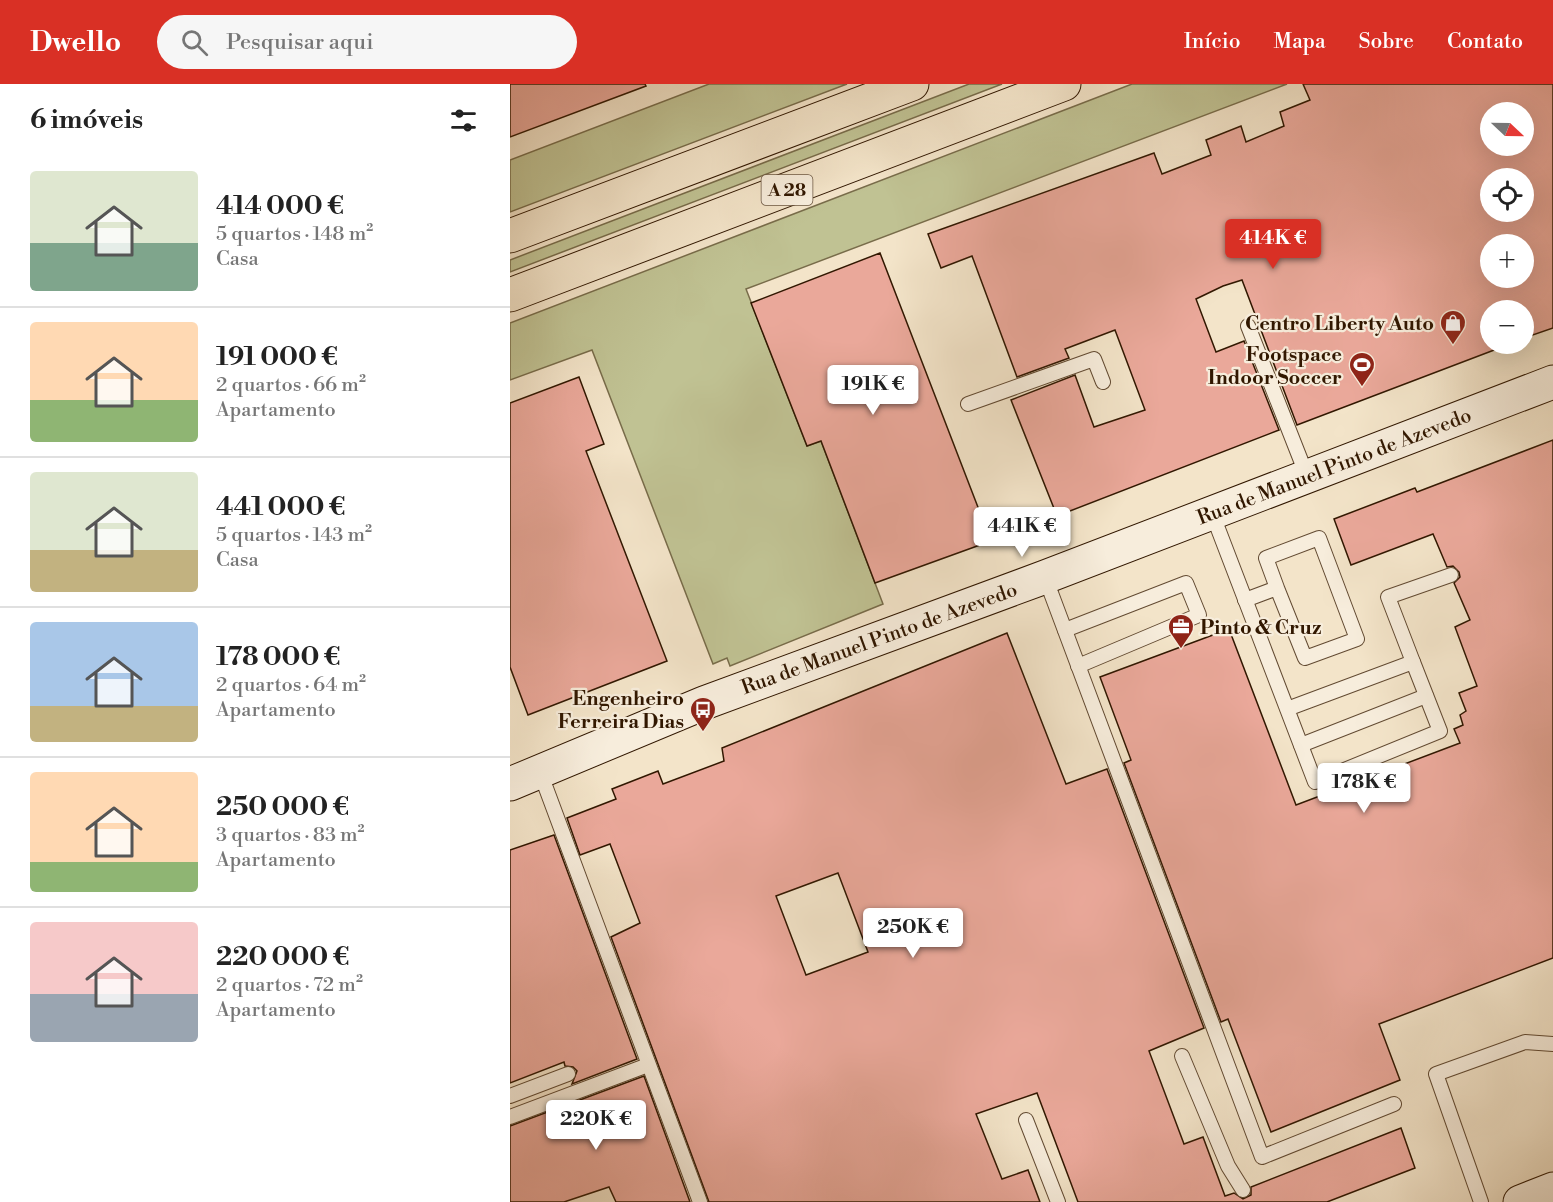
<!DOCTYPE html>
<html lang="pt">
<head>
<meta charset="utf-8">
<style>
  :root { --surface:#fff; --page:#f6f6f6; --text:#222; --muted:#767676; --line:#e0e0e0; --accent:#d93025 }
  body { margin:0; font-family:"Libre Bodoni",serif; background:var(--page); color:var(--text); height:100vh; display:flex; flex-direction:column; font-size:22px; white-space:nowrap }
  * { box-sizing:border-box; margin:0 }
  p { font-size:20px; color:var(--muted) }
  .icon { flex:none; width:33px; height:33px; fill:none; stroke:currentColor; stroke-width:2; stroke-linecap:round; stroke-linejoin:round }
  .map { position:relative; flex:1; overflow:hidden }
  .sheet { display:flex; flex-direction:column; background:var(--surface); width:510px }
  .sheet>* { flex:none }
  .needle { width:39px; rotate:112deg }
  .fabs { position:absolute; left:970px; top:18px; display:grid; gap:12px }
  .fabs a { display:grid; place-items:center; width:54px; height:54px; border-radius:50%; background:var(--surface); box-shadow:0 6px 24px #0002; font-size:30px }
  .price { position:absolute; translate:-50% -51px; padding:0 14px; border-radius:6px; background:#fff; color:#222; font-size:20px; line-height:39px; filter:drop-shadow(0 2px 3px #0008) }
  .price::after { content:''; position:absolute; left:50%; top:36px; width:18px; height:14px; margin-left:-9px; background:inherit; clip-path:polygon(0 0,100% 0,50% 100%) }
  .price.on { background:var(--accent); color:#fff }
  ul { padding:0; list-style:none }
  li { display:flex; align-items:center; gap:18px; height:150px; padding:0 30px }
  li+li { border-top:2px solid var(--line) }
  li span { display:grid; place-items:center; flex:none; width:168px; height:120px; border-radius:6px; color:#555 }
  li>.icon { margin-inline-start:auto }
  span .icon { width:72px; height:72px; fill:#fffc; stroke-width:1 }
  li b { font-size:26px }
  h2 { display:flex; justify-content:space-between; align-items:center; height:72px; padding:0 30px; font-size:26px }
  header { display:flex; align-items:center; gap:36px; box-sizing:border-box; height:84px; padding:0 30px; background:var(--accent); color:#fff }
  header strong { font-size:28px }
  nav { display:flex; gap:33px; margin-inline-start:auto; font-size:21px }
  .search { width:420px; height:54px; background:var(--page); display:flex; align-items:center; gap:15px; box-sizing:border-box; padding:0 21px; border-radius:33px; color:var(--muted); font-size:22px }
  main { display:flex; flex:1; min-height:0 }
  .map>svg:first-child { display:block }
  .green { fill:#c0c293; stroke:#786c4a; stroke-width:1.5 }
  .building { fill:#eaa89a; stroke:#311700; stroke-width:1.5; fill-rule:evenodd }
  .lines { fill:none; stroke-linecap:round; stroke-linejoin:round }
  .lane-casing { stroke:#624a32; stroke-width:16 }
  .secondary-casing { stroke:#311700; stroke-width:35 }
  .highway-casing { stroke:#311700; stroke-width:35 }
  .lane { stroke:#f7eddc; stroke-width:14 }
  .secondary { stroke:#f7eddc; stroke-width:33 }
  .highway { stroke:#f3e4c9; stroke-width:33 }
  .labels { text-anchor:middle; stroke-width:4.5; stroke-linejoin:round; paint-order:stroke }
  .shield { fill:#f7eddc; stroke:#6c5742; stroke-width:1.5 }
  .shield-label { font-size:18px; font-weight:bold; fill:#311700 }
  .poi-label { font-size:20px; font-weight:bold; fill:#311700; stroke:#f7eddc; text-anchor:end }
  .street-label { font-size:20px; fill:#311700; stroke:#f7eddc }
</style>
</head>
<body>
<header>
<strong>Dwello</strong>
<div class="search"><svg class="icon" aria-label="search" viewBox="0 0 24 24"><circle cx="10" cy="10" r="6"/><path d="M15 15l6 6"/></svg>Pesquisar aqui</div>
<nav><a>Início</a><a>Mapa</a><a>Sobre</a><a>Contato</a></nav>
</header>
<main>
<section class="sheet">
<h2>6 imóveis<svg class="icon" aria-label="filters" viewBox="0 0 24 24"><path d="M4 7h16M4 17h16"/><circle cx="9" cy="7" r="2"/><circle cx="15" cy="17" r="2"/></svg></h2>
<ul>
<li><span style="background:linear-gradient(#dfe7d0 60%,#7fa58c 0)"><svg class="icon" aria-label="home" viewBox="0 0 24 24"><path d="M3 11l9-7 9 7M6 9v11h12V9"/></svg></span><div><b>414 000 €</b><p>5 quartos · 148 m²</p><p>Casa</p></div></li>
<li><span style="background:linear-gradient(#ffd9b3 65%,#8fb573 0)"><svg class="icon" aria-label="home" viewBox="0 0 24 24"><path d="M3 11l9-7 9 7M6 9v11h12V9"/></svg></span><div><b>191 000 €</b><p>2 quartos · 66 m²</p><p>Apartamento</p></div></li>
<li><span style="background:linear-gradient(#dfe7d0 65%,#c2b280 0)"><svg class="icon" aria-label="home" viewBox="0 0 24 24"><path d="M3 11l9-7 9 7M6 9v11h12V9"/></svg></span><div><b>441 000 €</b><p>5 quartos · 143 m²</p><p>Casa</p></div></li>
<li><span style="background:linear-gradient(#a9c7e8 70%,#c2b280 0)"><svg class="icon" aria-label="home" viewBox="0 0 24 24"><path d="M3 11l9-7 9 7M6 9v11h12V9"/></svg></span><div><b>178 000 €</b><p>2 quartos · 64 m²</p><p>Apartamento</p></div></li>
<li><span style="background:linear-gradient(#ffd9b3 75%,#8fb573 0)"><svg class="icon" aria-label="home" viewBox="0 0 24 24"><path d="M3 11l9-7 9 7M6 9v11h12V9"/></svg></span><div><b>250 000 €</b><p>3 quartos · 83 m²</p><p>Apartamento</p></div></li>
<li><span style="background:linear-gradient(#f6c9c9 60%,#9aa5b1 0)"><svg class="icon" aria-label="home" viewBox="0 0 24 24"><path d="M3 11l9-7 9 7M6 9v11h12V9"/></svg></span><div><b>220 000 €</b><p>2 quartos · 72 m²</p><p>Apartamento</p></div></li>
</ul>
</section>
<div class="map">
<svg width="1043" height="1118" viewBox="0 0 1043 1118">
  <rect width="100%" height="100%" fill="#f3e4c9"/>
  <filter id="stains"><feTurbulence type="fractalNoise" baseFrequency=".00333" numOctaves="4"/><feColorMatrix values="0 0 0 0 .2 0 0 0 0 .09 0 0 0 0 .02 0 0 0 .5 -.17"/></filter>
  <radialGradient id="worn" r=".72"><stop offset=".6" stop-color="#630" stop-opacity="0"/><stop offset="1" stop-color="#630" stop-opacity=".3"/></radialGradient>
  <g class="green">
    <polygon points="199,0 337,0 0,128 0,76"/>
    <polygon points="459,0 492,0 0,188 0,176"/>
    <polygon points="622,0 777,0 236,205 297,362 311,357 373,520 220,582 217,574 203,580 82,266 0,296 0,239"/>
  </g>
  <g class="building">
    <polygon points="0,0 135,0 136,2 0,53"/>
    <path d="M793,0H1043V244L1014,254V226H981V260H1000L787,341L732,196L713,202L686,215L706,268L734,257L769,346L547,432L501,316L565,291L584,343L635,326L605,246L555,265L559,274L507,293L462,172L431,184L418,150L644,69L652,90L701,71L696,56L731,42L736,58L774,42L770,28L800,16ZM981,28H1014V62H981ZM981,94H1014V128H981ZM981,160H1014V194H981Z"/>
    <polygon points="370,169 481,457 365,499 311,357 297,362 241,219"/>
    <polygon points="69,293 94,360 76,367 157,577 18,631 0,583 0,319"/>
    <polygon points="1043,356 1043,874 869,940 890,996 761,1048 718,935 711,938 614,679 621,676 590,593 719,545 786,721 950,659 944,645 953,641 950,631 956,627 949,609 967,602 945,543 960,536 944,499 950,493 949,488 943,482 937,483 923,450 841,481 824,435 905,404 907,408"/>
    <path d="M497,549L556,700L597,685L694,944L639,967L674,1060L693,1053L715,1112L724,1109L733,1115L741,1111V1103L891,1044L905,1084L817,1118H568L527,1009L466,1030L492,1095L518,1086L530,1118H199L101,853L130,839L100,760L70,771L57,734L106,715L102,705L148,687L153,700L214,677L212,664ZM328,789L358,868L296,891L266,812Z"/>
    <polygon points="44,751 127,975 62,1000 67,987 63,983 55,982 54,978 0,999 0,766"/>
    <polygon points="134,992 180,1118 106,1118 99,1103 54,1118 0,1118 0,1042"/>
  </g>
  <g class="lines">
    <defs>
      <g id="lane">
        <polyline points="738,242 797,392"/>
        <polyline points="458,320 584,275 593,298"/>
        <polyline points="702,429 805,698 930,647 903,578 777,625"/>
        <polyline points="535,493 752,1073 884,1020"/>
        <polyline points="735,516 767,504 795,574 847,555 809,454 756,474 767,504"/>
        <polyline points="555,546 676,499 689,531 568,582"/>
        <polyline points="903,578 878,513 941,491"/>
        <polyline points="791,661 916,612"/>
        <polyline points="30,688 190,1118"/>
        <polyline points="672,972 718,1082 733,1106"/>
        <polyline points="0,1012 58,990"/>
        <polyline points="0,1033 138,981"/>
        <polyline points="516,1036 548,1118"/>
        <polyline points="971,1118 926,990 1015,958 1043,960"/>
      </g>
      <g id="secondary">
        <polyline points="0,700 194,619 535,493 1043,298"/>
        <polyline points="1010,1118 1043,1105"/>
      </g>
      <g id="highway">
        <polyline points="0,152 402,0"/>
        <polyline points="0,211 554,0"/>
      </g>
    </defs>
    <use href="#lane" class="lane-casing"/>
    <use href="#secondary" class="secondary-casing"/>
    <use href="#highway" class="highway-casing"/>
    <use href="#lane" class="lane"/>
    <use href="#secondary" class="secondary"/>
    <use href="#highway" class="highway"/>
  </g>
  <defs>
    <symbol id="shop-pin" viewBox="-11 -11 22 30"><path d="M0 17L-7.5 6A9.5 9.5 0 1 1 7.5 6Z" fill="#8f2418" stroke="#f7eddc"/><path d="M-5-2.5h2.3a2.7 3.5 0 0 1 5.4 0H5L5.5 6h-11ZM-1.5-2.5h3a1.5 2.3 0 0 0-3 0Z" fill="#fff"/></symbol>
    <symbol id="stadium-pin" viewBox="-11 -11 22 30"><path d="M0 17L-7.5 6A9.5 9.5 0 1 1 7.5 6Z" fill="#8f2418" stroke="#f7eddc"/><path d="M0-5a6.5 5 0 1 0 0 10a6.5 5 0 1 0 0-10ZM-3.5-1.8h7v3.6h-7Z" fill="#fff"/></symbol>
    <symbol id="office-pin" viewBox="-11 -11 22 30"><path d="M0 17L-7.5 6A9.5 9.5 0 1 1 7.5 6Z" fill="#8f2418" stroke="#f7eddc"/><path d="M-6-3h4V-5.5h4V-3h4V5H-6ZM-1-4.5V-3h2v-1.5ZM-6 0V1H6V0Z" fill="#fff"/></symbol>
    <symbol id="bus-pin" viewBox="-11 -11 22 30"><path d="M0 17L-7.5 6A9.5 9.5 0 1 1 7.5 6Z" fill="#8f2418" stroke="#f7eddc"/><path d="M-5-6H5V4H4V6H2V4H-2V6H-4V4H-5ZM-3.5-4V0h7V-4ZM-3.5 1.2v1.5H-2V1.2ZM2 1.2v1.5H3.5V1.2Z" fill="#fff"/></symbol>
  </defs>
  <g fill-rule="evenodd">
    <use href="#shop-pin" x="928" y="224" width="30" height="40"/>
    <use href="#stadium-pin" x="837" y="266" width="30" height="40"/>
    <use href="#office-pin" x="656" y="528" width="30" height="40"/>
    <use href="#bus-pin" x="178" y="611" width="30" height="40"/>
  </g>
  <g class="labels">
    <rect class="shield" x="251.5" y="91" width="51" height="30" rx="4.5"/>
    <g class="shield-label">
      <text x="277" y="112">A 28</text>
    </g>
    <g class="poi-label">
      <text x="924" y="246">Centro Liberty Auto</text>
      <text x="832" y="277">Footspace<tspan x="832" dy="23">Indoor Soccer</tspan></text>
      <text x="690" y="550" text-anchor="start">Pinto &amp; Cruz</text>
      <text x="174" y="621">Engenheiro<tspan x="174" dy="23">Ferreira Dias</tspan></text>
    </g>
    <g class="street-label">
      <text transform="translate(824 382) rotate(-21)" y="7">Rua de Manuel Pinto de Azevedo</text>
      <text transform="translate(369 554) rotate(-20)" y="7">Rua de Manuel Pinto de Azevedo</text>
    </g>
  </g>
  <rect width="100%" height="100%" filter="url(#stains)"/>
  <rect width="100%" height="100%" fill="url(#worn)"/>
</svg>
<div class="fabs">
<a><svg class="needle" viewBox="-14 -14 28 28"><path d="M0-13l5 13h-10z" fill="#e53935"/><path d="M0 13l5-13h-10z" fill="#767676"/></svg></a>
<a><svg class="icon" aria-label="locate" viewBox="0 0 24 24"><circle cx="12" cy="12" r="6"/><path d="M12 2v4M12 18v4M2 12h4M18 12h4"/></svg></a>
<a>+</a>
<a>−</a>
</div>
<b class="price on" style="left:763px;top:186px">414K €</b>
<b class="price" style="left:363px;top:332px">191K €</b>
<b class="price" style="left:512px;top:474px">441K €</b>
<b class="price" style="left:854px;top:730px">178K €</b>
<b class="price" style="left:403px;top:875px">250K €</b>
<b class="price" style="left:86px;top:1067px">220K €</b>
</div>
</main>
</body>
</html>
